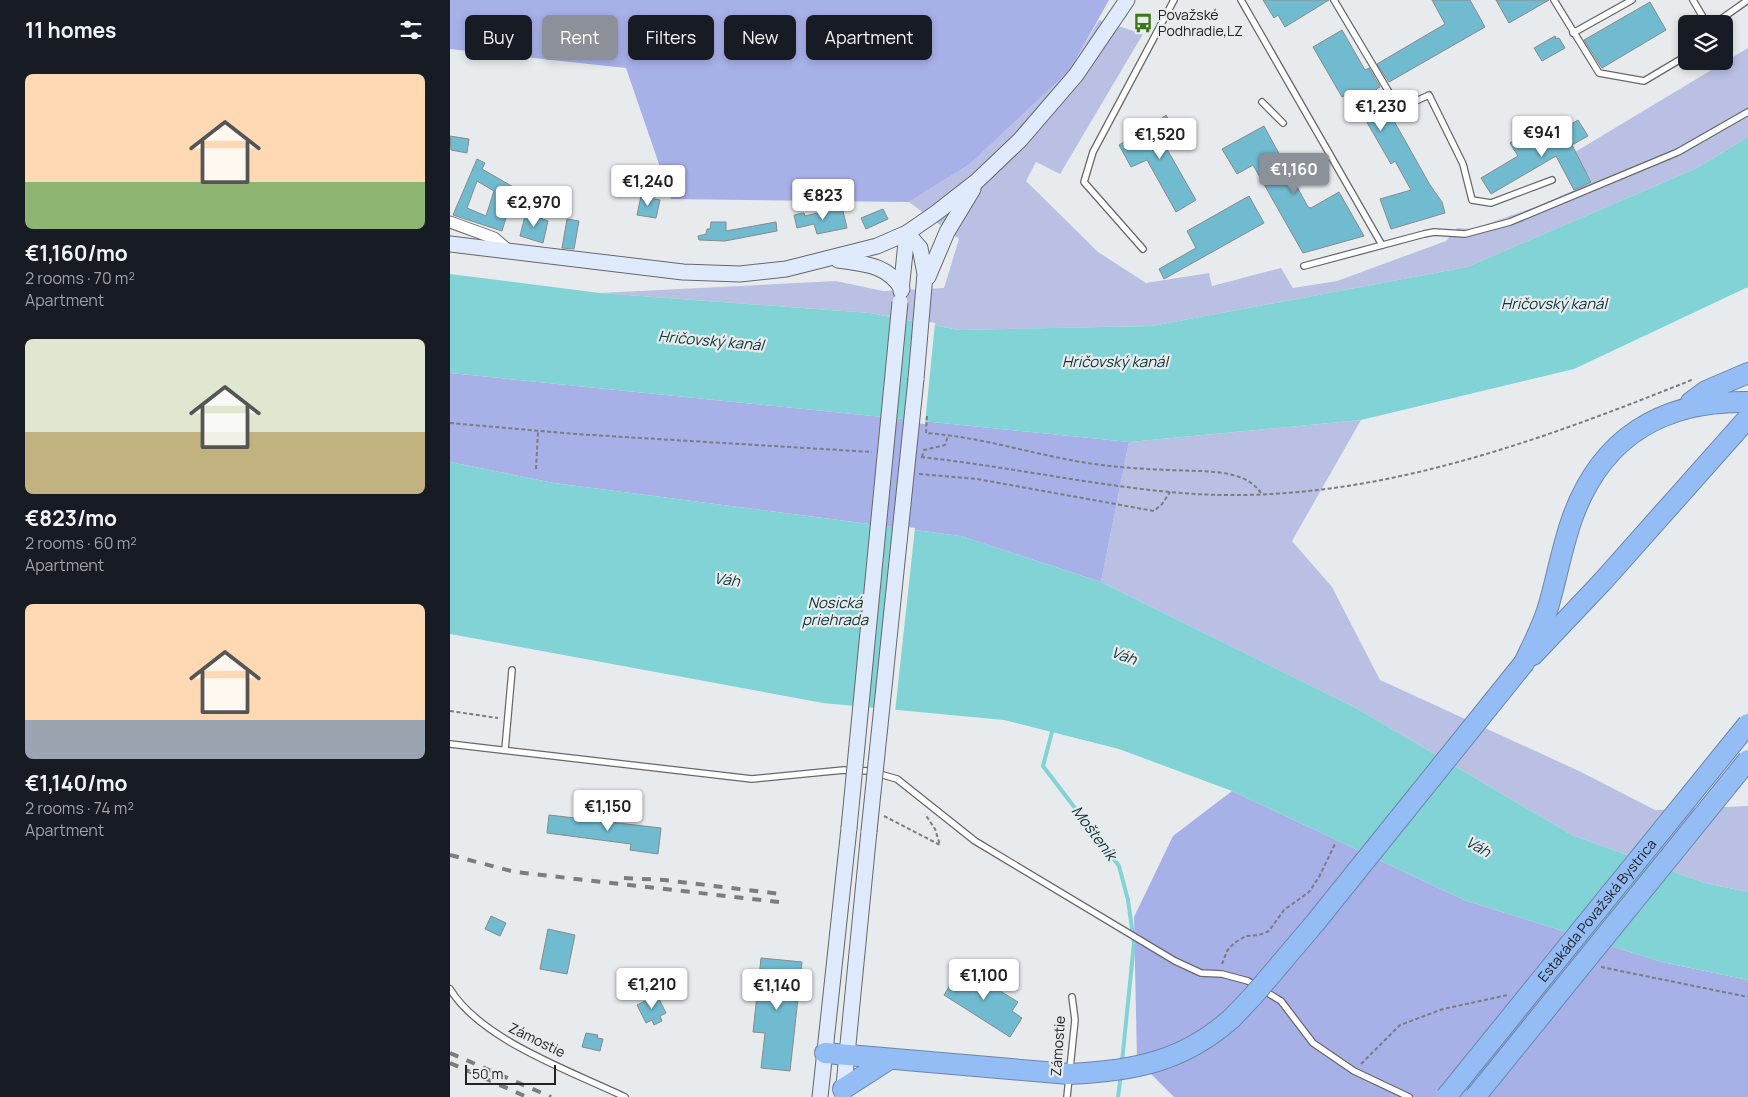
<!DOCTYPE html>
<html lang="en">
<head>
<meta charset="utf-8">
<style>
  :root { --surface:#171b24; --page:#242831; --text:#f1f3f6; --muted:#9ea1a6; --accent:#8c9099 }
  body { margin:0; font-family:Manrope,sans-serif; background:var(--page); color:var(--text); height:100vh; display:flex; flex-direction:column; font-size:19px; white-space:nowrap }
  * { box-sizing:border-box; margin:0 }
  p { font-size:16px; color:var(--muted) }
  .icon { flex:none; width:28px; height:28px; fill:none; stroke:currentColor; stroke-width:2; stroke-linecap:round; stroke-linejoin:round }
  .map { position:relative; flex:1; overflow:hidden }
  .drawer { display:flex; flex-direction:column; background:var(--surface); width:450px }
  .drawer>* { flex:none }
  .banner { position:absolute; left:15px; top:15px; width:475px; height:45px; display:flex; gap:10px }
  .fabs { position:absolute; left:1228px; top:15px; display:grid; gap:10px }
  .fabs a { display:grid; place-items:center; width:55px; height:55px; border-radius:8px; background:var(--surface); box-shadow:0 2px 8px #0003; font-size:25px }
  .scale { position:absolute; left:15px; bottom:12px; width:91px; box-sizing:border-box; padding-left:5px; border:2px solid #222324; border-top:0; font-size:14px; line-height:18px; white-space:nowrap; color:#222324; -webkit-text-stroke:4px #e8ebed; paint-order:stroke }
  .price { position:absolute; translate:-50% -42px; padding:0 11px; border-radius:5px; background:#fff; color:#222; font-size:16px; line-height:32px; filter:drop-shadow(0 1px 2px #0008) }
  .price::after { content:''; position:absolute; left:50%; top:30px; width:15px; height:11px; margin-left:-8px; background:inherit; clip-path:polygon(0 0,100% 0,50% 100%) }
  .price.active { background:var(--accent); color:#fff }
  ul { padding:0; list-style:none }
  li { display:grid; align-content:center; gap:10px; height:265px; padding:0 25px }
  li span { display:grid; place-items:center; height:155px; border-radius:8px; color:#555 }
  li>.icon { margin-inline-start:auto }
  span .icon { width:90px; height:90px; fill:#fffc; stroke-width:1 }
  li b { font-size:21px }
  h2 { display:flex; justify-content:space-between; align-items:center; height:60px; padding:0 25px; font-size:21px }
  .chip { padding:0 18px; border-radius:8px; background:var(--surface); box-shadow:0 2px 8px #0003; font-size:18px; line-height:45px }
  .chip.active { background:var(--accent); color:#fff }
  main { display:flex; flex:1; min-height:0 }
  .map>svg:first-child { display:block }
  .green { fill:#bac0e4 }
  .forest { fill:#a8b0e8 }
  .water { fill:#82d3d5 }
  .pier { fill:#e8ebed }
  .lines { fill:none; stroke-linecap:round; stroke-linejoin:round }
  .stream { stroke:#82d3d5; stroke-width:4 }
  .building { fill:#71bbd0; stroke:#888b8c; fill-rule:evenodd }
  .lane-casing { stroke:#66686a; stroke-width:8 }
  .street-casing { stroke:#66686a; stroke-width:13 }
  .secondary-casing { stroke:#66686a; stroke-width:17 }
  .highway-casing { stroke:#6c86ac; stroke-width:22 }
  .path { stroke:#7b7d7f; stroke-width:2; stroke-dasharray:4 2.5; stroke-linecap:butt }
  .lane { stroke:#fff; stroke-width:5.5 }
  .street { stroke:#fff; stroke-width:11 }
  .secondary { stroke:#dfebfc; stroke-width:15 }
  .highway { stroke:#94bcf5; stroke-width:20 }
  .rail { stroke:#7c7d7f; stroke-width:4; stroke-dasharray:9 9; stroke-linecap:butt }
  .secondary-bridge-casing { stroke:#66686a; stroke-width:17; stroke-linecap:butt }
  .highway-bridge-casing { stroke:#6c86ac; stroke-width:22; stroke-linecap:butt }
  .secondary-bridge { stroke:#dfebfc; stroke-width:15 }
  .highway-bridge { stroke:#94bcf5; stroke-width:20 }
  .labels { text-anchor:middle; stroke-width:4.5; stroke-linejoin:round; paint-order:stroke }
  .poi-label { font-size:14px; fill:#222324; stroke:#e8ebed; text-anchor:start }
  .street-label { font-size:14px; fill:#222324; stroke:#e8ebed }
  .water-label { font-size:15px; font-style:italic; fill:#0c3435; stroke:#e8ebed }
</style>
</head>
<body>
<main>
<section class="drawer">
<h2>11 homes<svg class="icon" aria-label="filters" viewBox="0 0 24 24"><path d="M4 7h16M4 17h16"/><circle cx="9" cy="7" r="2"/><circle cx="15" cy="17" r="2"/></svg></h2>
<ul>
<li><span style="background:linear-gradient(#ffd9b3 70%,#8fb573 0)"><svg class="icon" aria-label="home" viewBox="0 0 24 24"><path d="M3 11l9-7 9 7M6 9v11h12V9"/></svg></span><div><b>€1,160/mo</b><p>2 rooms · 70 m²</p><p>Apartment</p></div></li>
<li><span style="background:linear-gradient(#dfe7d0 60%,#c2b280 0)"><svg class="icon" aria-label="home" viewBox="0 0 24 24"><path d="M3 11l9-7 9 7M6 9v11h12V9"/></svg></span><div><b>€823/mo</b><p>2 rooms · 60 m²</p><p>Apartment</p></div></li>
<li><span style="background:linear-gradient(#ffd9b3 75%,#9aa5b1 0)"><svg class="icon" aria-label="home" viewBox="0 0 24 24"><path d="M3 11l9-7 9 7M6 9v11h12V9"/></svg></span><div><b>€1,140/mo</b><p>2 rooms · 74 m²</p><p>Apartment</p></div></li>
</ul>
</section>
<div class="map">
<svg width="1298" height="1097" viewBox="0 0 1298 1097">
  <rect width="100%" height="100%" fill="#e8ebed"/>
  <g class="green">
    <polygon points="649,20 693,34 610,174 586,162 576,181 648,252 696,283 759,273 762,286 831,268 843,288 887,281 996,241 1007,228 1023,229 1091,205 1142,182 1125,152 1298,48 1298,137 1247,168 1017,267 702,326 509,330 420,313 150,293 386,281 433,291 494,288 509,239 459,202 520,164 620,70"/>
    <polygon points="911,420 842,541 882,587 930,680 1129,771 1205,810 1298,806 1298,892 1255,883 1122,835 908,709 651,582 679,442"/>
  </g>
  <g class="forest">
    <polygon points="0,0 659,0 620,70 520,164 459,202 221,199 176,68 0,49"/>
    <polygon points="0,373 679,442 651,582 511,536 104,483 0,462"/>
    <polygon points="782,791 1014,900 1212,962 1298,980 1298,1097 724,1097 687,1060 684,917 723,836"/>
  </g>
  <g class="water">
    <polygon points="1298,137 1298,287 1124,369 911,420 679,442 0,373 0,274 150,293 420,313 509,330 702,326 1017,267 1247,168"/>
    <polygon points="0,462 104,483 511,536 651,582 908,709 1122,835 1255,883 1298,892 1298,980 1212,962 1014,900 782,791 669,749 554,720 373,703 0,634"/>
  </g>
  <g class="pier">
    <polygon points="464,319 485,323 475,424 454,422"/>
    <polygon points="443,525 465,528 445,712 424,710"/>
  </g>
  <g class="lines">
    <g class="stream">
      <polyline points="603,728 593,766 669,866 678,900 684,943 672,1062"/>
      <polyline points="668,1097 671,1074"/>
    </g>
  </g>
  <g class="building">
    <polygon points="813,0 879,0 835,27 828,15 824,18"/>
    <polygon points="982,0 1020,0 1035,27 939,82 927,64 995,24"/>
    <polygon points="1046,0 1099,0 1059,23"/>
    <polygon points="1200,2 1216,30 1152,68 1134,40"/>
    <polygon points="892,30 915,70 919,68 930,87 926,89 980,185 992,202 995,213 941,229 930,199 961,190 945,161 941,164 900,93 892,97 863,47"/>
    <polygon points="1105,36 1106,39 1109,38 1115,48 1092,61 1084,48"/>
    <polygon points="716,115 730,140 714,144 746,200 726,212 697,160 681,167 669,145 693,131 691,127 700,122 703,125"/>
    <polygon points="1128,120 1138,136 1122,145 1141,182 1124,190 1106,156 1041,194 1031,178 1068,156 1060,143 1080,131 1088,144"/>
    <polygon points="814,126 858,207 861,208 889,192 914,236 853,253 803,165 787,174 772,149"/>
    <polygon points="0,136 19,139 17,153 1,150"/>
    <path d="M27,159L35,163L32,169L65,188L52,231L3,215ZM27,181L44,191L36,216L17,208Z"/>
    <polygon points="191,196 210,200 206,218 187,215"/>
    <polygon points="799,196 814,223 714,279 709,269 746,248 737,231"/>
    <polygon points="392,207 397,228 367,234 364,224 347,228 344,215 354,213 355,216"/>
    <polygon points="433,209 438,219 416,229 411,218"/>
    <polygon points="76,212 98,221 93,243 70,236"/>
    <polygon points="117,219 129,221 124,249 112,248"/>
    <polygon points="261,222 276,222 276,231 326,222 327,231 275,241 249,240 248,236 256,234 257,229 260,229"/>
    <polygon points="99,815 211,828 208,854 180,850 181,844 97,833"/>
    <polygon points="41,916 56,923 50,936 35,929"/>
    <polygon points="98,929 125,935 117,974 90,969"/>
    <polygon points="311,958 352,962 340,1071 311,1068 315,1033 303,1032"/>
    <polygon points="511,967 568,1002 562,1011 572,1018 560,1037 494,995"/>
    <polygon points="207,995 216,1013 210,1016 212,1021 204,1025 202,1020 196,1023 187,1005"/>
    <polygon points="136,1033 148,1035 147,1038 153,1039 150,1051 132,1047"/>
  </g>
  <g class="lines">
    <defs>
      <g id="lane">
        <polyline points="791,0 932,245"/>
        <polyline points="884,0 949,109 979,95 1013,164 1022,200 1041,203 1102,180"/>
        <polyline points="1104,0 1149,73 1194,81 1236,56"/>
        <polyline points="1243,0 1257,24"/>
        <polyline points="1264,24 1298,0"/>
        <polyline points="1123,33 1182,0"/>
        <polyline points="812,102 833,123"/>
        <polyline points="693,249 634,182 643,152 724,0"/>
        <polyline points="854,266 974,234 984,232 1015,234 1060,222 1228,152 1298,112"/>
        <polyline points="0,744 302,779 394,770 419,771 447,779 525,841 725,961 751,973 772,974 798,981 831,1001 863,1043 904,1071 959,1097"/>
        <polyline points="55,750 62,670"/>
        <path d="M0,989C31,1040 121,1071 175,1097"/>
        <polyline points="617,1097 625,1020 622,997"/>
      </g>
      <polyline id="street" points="0,222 44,238 59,251"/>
      <g id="secondary">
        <polyline points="457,233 470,248 475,274 466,379"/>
        <polyline points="0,244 233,272 290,274 336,269 427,246 457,233 486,213 527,181 570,140 626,75 677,0"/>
        <path d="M388,260C414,264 437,264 452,289"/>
        <polyline points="478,277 497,232 523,189"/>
        <polyline points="451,291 457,233"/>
        <polyline points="393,1095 419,831"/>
        <polyline points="370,1097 399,828"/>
      </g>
      <g id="highway">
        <polyline points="1241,402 1256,391 1298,373"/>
        <polyline points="1083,655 1153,581 1298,418"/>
        <path d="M1074,663C1082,646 1091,629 1097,611C1106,582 1111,551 1121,522C1149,439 1211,400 1298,402"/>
        <path d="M375,1053L619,1074C683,1071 733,1062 782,1018"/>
        <polyline points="393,1089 438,1060"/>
      </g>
    </defs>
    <use href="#lane" class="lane-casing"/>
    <use href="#street" class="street-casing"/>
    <use href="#secondary" class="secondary-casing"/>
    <use href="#highway" class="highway-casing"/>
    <g class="path">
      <path d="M477,416L476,433C533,437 588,456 644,464C679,469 715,470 750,471C772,472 798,474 811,493"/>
      <polyline points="0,423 125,434 422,452"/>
      <path d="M471,457C554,466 636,484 720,492C902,510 1077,446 1244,379"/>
      <polyline points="472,457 474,450 495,445 498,436"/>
      <polyline points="86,469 88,432"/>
      <polyline points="469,474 527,479 704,511 712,504 720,492"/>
      <polyline points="0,711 48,718"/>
      <polyline points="434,816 490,845 485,829 475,814"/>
      <polyline points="772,964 777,951 784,943 796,936 809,935 819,931 834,910 859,892 869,877 885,844"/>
      <polyline points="1151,967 1298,997"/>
      <polyline points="911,1064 950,1025 993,1009 1058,995"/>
    </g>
    <use href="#lane" class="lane"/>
    <use href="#street" class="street"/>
    <use href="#secondary" class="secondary"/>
    <use href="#highway" class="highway"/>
    <g class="rail">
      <polyline points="0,855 65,872 329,902"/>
      <polyline points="174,878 214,880 331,894"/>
      <polyline points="0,1053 101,1097"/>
      <polyline points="0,1063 77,1097"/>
    </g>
    <defs>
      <g id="secondary-bridge">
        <polyline points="399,828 450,302"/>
        <polyline points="419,831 466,379"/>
      </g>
      <g id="highway-bridge">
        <polyline points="782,1018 803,996 865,923 1074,663"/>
        <path id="s1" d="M996,1097L1298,724"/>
        <polyline points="1025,1097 1298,760"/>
      </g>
    </defs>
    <use href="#secondary-bridge" class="secondary-bridge-casing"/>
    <use href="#highway-bridge" class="highway-bridge-casing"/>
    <use href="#secondary-bridge" class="secondary-bridge"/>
    <use href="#highway-bridge" class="highway-bridge"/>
  </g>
  <defs>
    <symbol id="bus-bare" viewBox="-9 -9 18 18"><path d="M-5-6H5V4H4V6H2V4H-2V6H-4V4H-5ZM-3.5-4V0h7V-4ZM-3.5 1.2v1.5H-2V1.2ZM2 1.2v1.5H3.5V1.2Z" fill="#387816" stroke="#e8ebed" stroke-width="2.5" paint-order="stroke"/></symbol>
  </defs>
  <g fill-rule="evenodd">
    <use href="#bus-bare" x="679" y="9" width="28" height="28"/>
  </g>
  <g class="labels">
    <g class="poi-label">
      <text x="708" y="20">Považské<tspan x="708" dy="16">Podhradie,LZ</tspan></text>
    </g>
    <g class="street-label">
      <text dy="5" stroke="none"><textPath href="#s1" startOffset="240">Estakáda Považská Bystrica</textPath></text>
      <text transform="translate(87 1040) rotate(26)" y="5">Zámostie</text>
      <text transform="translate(608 1046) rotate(-86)" y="5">Zámostie</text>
    </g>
    <g class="water-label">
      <text x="1104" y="309">Hričovský kanál</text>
      <text transform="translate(261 341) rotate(5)" y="5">Hričovský kanál</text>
      <text x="665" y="367">Hričovský kanál</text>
      <text transform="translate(277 580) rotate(8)" y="5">Váh</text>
      <text x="385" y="608">Nosická<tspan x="385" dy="17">priehrada</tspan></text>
      <text transform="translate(674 656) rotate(20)" y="5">Váh</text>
      <text transform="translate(644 833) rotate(53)" y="5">Mošteník</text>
      <text transform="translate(1028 847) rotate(30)" y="5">Váh</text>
    </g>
  </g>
</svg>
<div class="fabs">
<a><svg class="icon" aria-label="layers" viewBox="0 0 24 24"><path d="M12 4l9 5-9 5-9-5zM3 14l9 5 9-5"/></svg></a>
</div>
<div class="scale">50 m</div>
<b class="price" style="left:931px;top:132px">€1,230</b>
<b class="price" style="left:1092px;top:158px">€941</b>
<b class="price" style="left:710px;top:160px">€1,520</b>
<b class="price active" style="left:844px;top:195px">€1,160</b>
<b class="price" style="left:198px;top:207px">€1,240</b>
<b class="price" style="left:373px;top:221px">€823</b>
<b class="price" style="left:84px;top:228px">€2,970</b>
<b class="price" style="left:158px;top:832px">€1,150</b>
<b class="price" style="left:534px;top:1001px">€1,100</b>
<b class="price" style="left:202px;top:1010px">€1,210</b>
<b class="price" style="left:327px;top:1011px">€1,140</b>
<div class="banner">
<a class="chip">Buy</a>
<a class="chip active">Rent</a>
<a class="chip">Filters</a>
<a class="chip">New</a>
<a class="chip">Apartment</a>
</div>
</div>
</main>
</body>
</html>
